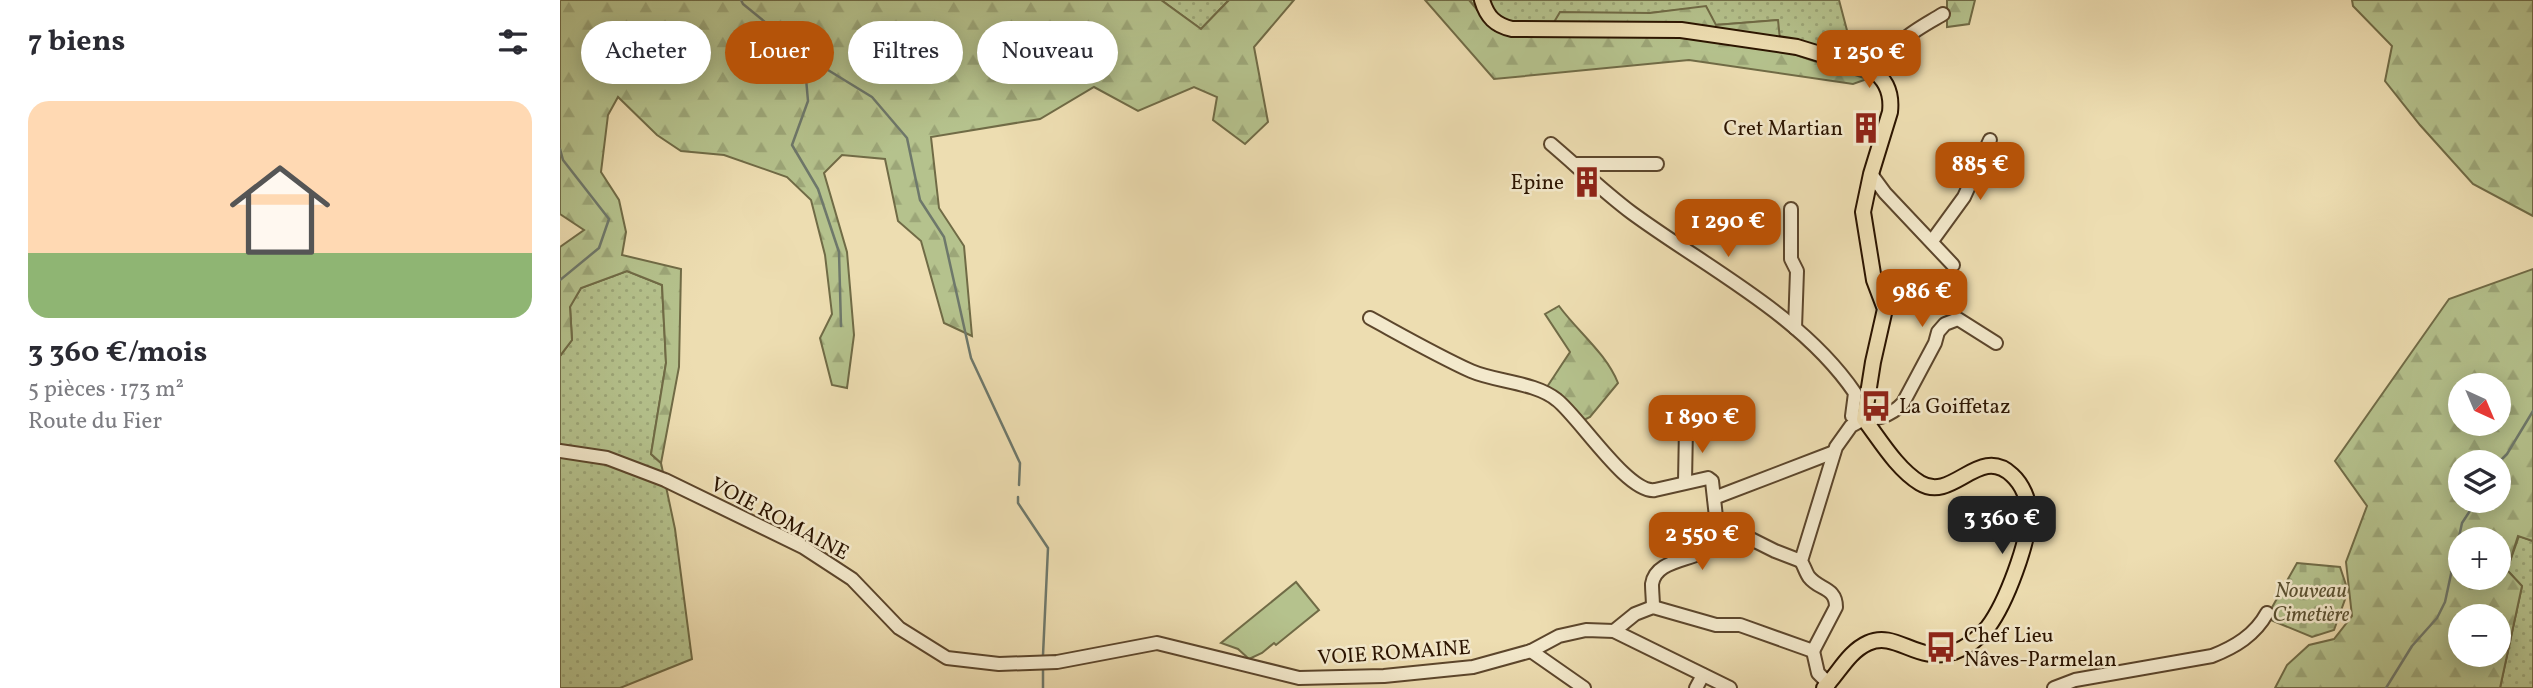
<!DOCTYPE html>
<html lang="fr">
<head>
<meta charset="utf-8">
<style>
  :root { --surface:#fff; --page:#f7f7f7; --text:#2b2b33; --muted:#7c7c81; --accent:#b45309 }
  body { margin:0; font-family:Vollkorn,serif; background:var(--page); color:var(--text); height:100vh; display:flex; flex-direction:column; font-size:26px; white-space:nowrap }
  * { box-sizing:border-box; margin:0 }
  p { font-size:23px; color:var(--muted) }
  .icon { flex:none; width:38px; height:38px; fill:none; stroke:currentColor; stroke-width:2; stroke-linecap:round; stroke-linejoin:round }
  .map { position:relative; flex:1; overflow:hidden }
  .side { display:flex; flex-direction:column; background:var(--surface); width:560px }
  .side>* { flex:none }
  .banner { position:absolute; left:21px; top:21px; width:665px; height:63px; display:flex; gap:14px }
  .needle { width:46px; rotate:136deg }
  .controls { position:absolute; left:1888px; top:373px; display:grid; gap:14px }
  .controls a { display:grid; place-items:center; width:63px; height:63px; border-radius:50%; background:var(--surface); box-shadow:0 4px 18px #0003; font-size:35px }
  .price { position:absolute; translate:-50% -60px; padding:0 16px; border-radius:14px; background:var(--accent); color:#fff; font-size:23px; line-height:46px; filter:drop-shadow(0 2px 4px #0008) }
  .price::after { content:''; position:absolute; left:50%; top:42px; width:21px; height:16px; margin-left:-10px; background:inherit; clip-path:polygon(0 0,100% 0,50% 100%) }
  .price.selected { background:#222; color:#fff }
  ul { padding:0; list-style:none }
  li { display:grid; align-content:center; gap:14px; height:371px; padding:0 28px }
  li span { display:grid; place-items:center; height:217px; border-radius:21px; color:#555 }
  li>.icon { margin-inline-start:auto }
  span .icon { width:126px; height:126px; fill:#fffc; stroke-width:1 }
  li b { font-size:30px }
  h2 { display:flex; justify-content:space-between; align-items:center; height:84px; padding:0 28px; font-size:30px }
  .tag { padding:0 24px; border-radius:32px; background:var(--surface); box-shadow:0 4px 18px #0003; font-size:24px; line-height:63px }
  .tag.selected { background:var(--accent); color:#fff }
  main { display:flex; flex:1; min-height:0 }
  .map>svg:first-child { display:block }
  .grass { fill:url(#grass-dots); stroke:#706b46; stroke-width:2 }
  .forest { fill:url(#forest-firs); stroke:#706b46; stroke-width:2; fill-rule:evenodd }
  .cemetery { fill:url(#cemetery-stones); stroke:#706b46; stroke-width:2 }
  .garden { fill:#b5c28d; stroke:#706b46; stroke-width:2 }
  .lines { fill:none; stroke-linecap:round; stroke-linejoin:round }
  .stream { stroke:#6e786b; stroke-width:2.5 }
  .minor-casing { stroke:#5c462c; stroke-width:16 }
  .major-casing { stroke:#2b1400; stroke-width:18 }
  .minor { stroke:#f3e9cc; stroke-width:12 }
  .major { stroke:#edddb1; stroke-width:14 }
  .labels { text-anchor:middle; stroke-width:5; stroke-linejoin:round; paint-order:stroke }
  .poi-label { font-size:21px; fill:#2b1400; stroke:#f3e9cc; text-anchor:end }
  .street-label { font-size:21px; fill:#2b1400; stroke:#f3e9cc }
  .park-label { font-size:21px; font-style:italic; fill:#5b5131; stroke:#f3e9cc }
</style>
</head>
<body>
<main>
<section class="side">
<h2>7 biens<svg class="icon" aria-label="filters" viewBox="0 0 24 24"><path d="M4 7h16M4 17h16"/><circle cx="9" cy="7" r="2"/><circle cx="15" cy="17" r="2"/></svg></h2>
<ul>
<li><span style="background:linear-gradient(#ffd9b3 70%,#8fb573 0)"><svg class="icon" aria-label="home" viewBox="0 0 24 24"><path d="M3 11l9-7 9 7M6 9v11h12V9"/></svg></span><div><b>3 360 €/mois</b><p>5 pièces · 173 m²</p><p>Route du Fier</p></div></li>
</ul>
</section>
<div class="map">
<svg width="1973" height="688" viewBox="0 0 1973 688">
  <defs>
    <pattern id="grass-dots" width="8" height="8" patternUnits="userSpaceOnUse" patternTransform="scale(1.75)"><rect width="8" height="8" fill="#b5c28d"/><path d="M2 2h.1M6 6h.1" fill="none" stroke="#9ca678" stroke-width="1.8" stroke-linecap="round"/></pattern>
    <pattern id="forest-firs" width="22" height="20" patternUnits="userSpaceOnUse" patternTransform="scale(1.75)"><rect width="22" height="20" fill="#b5c28d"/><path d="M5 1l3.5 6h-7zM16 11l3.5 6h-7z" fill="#9ca678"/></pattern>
    <pattern id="cemetery-stones" width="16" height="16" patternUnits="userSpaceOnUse" patternTransform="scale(1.75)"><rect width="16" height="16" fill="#b5c28d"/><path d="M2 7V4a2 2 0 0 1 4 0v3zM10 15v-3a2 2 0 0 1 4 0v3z" fill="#9ca678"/></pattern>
  </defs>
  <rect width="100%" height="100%" fill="#edddb1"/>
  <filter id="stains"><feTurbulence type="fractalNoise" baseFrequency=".00286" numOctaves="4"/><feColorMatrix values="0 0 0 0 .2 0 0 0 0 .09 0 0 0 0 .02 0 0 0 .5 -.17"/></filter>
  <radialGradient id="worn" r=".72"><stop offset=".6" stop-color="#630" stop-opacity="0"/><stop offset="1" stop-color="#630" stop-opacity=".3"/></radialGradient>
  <g class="grass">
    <polygon points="601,0 669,0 641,29"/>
    <polygon points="909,0 1279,0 1294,57 1220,41 1217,20 1155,25 1146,7 1090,13 987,34 935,31"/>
    <polygon points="67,271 102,285 106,363 91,454 101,463 115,529 132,659 60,688 0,688 0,356 12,340 10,306 21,288"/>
    <polygon points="1959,536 1973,541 1973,688 1940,688 1962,586 1947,570"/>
  </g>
  <g class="forest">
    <polygon points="0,0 601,0 641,29 669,0 734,0 694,47 708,122 685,144 653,120 657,97 634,87 578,111 534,87 480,119 371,137 379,208 404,246 412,336 384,323 361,241 338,221 325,159 282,155 264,173 287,252 294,335 287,388 272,385 260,338 272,314 265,255 251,200 227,177 164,155 121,151 97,135 58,97 48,115 41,172 59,200 66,232 62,255 121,269 119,367 101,463 91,454 106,363 102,285 67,271 21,288 10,307 12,340 0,356 0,247 24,230 0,214"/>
    <polygon points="865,0 909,0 935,31 987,34 1000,12 1090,13 1146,6 1156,25 1218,20 1221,50 1307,79 1293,84 1129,60 934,79"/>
    <polygon points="1387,0 1415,0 1409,24 1387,27"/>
    <polygon points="1792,0 1973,0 1973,216 1913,184 1860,125 1825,81 1832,46 1793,6"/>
    <path d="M1973,269V541L1958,536L1947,570L1962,586L1940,688H1715L1727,665L1749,645L1774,639L1792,616L1786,562L1807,506L1775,461L1889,299ZM1900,385H1939V424H1900ZM1900,462H1939V500H1900ZM1939,539V578H1900V539ZM1939,616V654H1900V616Z"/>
    <path d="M999,306C1018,332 1046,353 1058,383L1030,417L1018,423L983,393L1010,352L985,314Z"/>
  </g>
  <polygon class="cemetery" points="1737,563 1780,567 1788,591 1774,630 1752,637 1706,618"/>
  <polygon class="garden" points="736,582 759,610 716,645 714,643 702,653 689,659 678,649 661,643"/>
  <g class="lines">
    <g class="stream">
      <polyline points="181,0 183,4 250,59 312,97 347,138 360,200 384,237 411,358 460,463 459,485"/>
      <polyline points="244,56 248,101 232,145 258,189 279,252 281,326"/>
      <polyline points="0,149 3,160 49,219 39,248 0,280"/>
      <polyline points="1939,462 1947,454 1973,411"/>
      <polyline points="458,497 458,503 488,548 483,655"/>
      <polyline points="483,670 483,688"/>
      <polyline points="1826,688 1852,646 1877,618 1885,602 1902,523 1917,500"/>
    </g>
    <defs>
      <g id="minor">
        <path d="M1321,76C1336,38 1350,34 1383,14"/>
        <path d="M991,144C1018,167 1044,192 1072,213C1147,268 1242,315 1295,393L1292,416L1295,418C1313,422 1331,416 1343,403L1375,343L1378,332L1385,324L1398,319L1436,343"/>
        <polyline points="1015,164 1097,164"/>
        <polyline points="1311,174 1325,193 1393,265"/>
        <polyline points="1231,209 1231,259 1237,271 1235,328"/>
        <polyline points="1372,241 1404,197 1430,140"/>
        <path d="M810,318C843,336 876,355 911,371C936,382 975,382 997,400C1019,417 1068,494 1095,490L1148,478L1152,481L1156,517L1161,524L1215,551L1241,561"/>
        <polyline points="0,451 47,458 105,480 243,547 292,579 339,628 387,658 439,664 497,662 597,643 739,678 824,676 913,667 971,651 999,636 1026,630 1054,631 1170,688"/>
        <polyline points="1125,482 1126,427"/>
        <polyline points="1154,498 1274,452"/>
        <path d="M1093,607C1093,600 1092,591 1092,584C1096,557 1138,562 1152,545C1157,540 1158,531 1161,524"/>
        <polyline points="1054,631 1075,614 1093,607 1156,625 1180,625 1253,651"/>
        <polyline points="971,651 1024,688"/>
        <path d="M1253,651L1276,607C1276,587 1259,590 1249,577C1246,573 1244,566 1241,561L1276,447L1291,426L1304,419"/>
        <polyline points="1253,651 1258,673 1269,684"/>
        <polyline points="1136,688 1143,675"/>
        <path d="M1494,688L1515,680L1652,656C1675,647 1695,635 1707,613"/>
      </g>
      <path id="major" d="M922,0C927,17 935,25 952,29L1121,30L1237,47L1312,70C1327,80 1332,94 1330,112L1311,174L1303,212L1314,280L1325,309L1313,362L1304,419C1320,440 1337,469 1360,483C1393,503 1419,444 1452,475C1462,484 1469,500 1469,513C1469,542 1446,603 1428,627C1419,638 1408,647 1394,652C1357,664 1336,630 1308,643C1288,652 1279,673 1264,688"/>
    </defs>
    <use href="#minor" class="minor-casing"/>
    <use href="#major" class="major-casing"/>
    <use href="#minor" class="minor"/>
    <use href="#major" class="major"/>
  </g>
  <defs>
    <symbol id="building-bare" viewBox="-9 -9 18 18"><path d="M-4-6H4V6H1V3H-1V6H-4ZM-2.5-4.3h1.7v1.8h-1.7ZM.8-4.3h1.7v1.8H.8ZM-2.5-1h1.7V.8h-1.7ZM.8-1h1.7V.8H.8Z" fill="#8f2418" stroke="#f3e9cc" stroke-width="2.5" paint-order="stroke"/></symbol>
    <symbol id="bus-bare" viewBox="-9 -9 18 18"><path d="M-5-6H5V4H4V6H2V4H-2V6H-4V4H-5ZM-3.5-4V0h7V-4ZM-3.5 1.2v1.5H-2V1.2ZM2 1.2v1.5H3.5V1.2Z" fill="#8f2418" stroke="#f3e9cc" stroke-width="2.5" paint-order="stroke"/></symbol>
  </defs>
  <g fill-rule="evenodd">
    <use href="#building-bare" x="1284" y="106" width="44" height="44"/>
    <use href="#building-bare" x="1005" y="160" width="44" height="44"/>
    <use href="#bus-bare" x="1294" y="384" width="44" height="44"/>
    <use href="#bus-bare" x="1359" y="625" width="44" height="44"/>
  </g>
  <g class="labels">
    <g class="poi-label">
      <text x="1283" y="135">Cret Martian</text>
      <text x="1004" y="189">Epine</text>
      <text x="1339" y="413" text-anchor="start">La Goiffetaz</text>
      <text x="1404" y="642" text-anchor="start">Chef Lieu<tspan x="1404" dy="24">Nâves-Parmelan</tspan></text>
    </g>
    <g class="street-label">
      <text transform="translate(220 518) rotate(28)" y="7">VOIE ROMAINE</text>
      <text transform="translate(834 652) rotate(-4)" y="7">VOIE ROMAINE</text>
    </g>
    <g class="park-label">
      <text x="1751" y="597">Nouveau<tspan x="1751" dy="24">Cimetière</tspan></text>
    </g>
  </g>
  <rect width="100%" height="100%" filter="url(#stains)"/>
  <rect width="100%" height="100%" fill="url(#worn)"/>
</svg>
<div class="controls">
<a><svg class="needle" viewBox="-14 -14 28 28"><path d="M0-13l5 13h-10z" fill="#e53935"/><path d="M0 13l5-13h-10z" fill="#7c7c81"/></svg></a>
<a><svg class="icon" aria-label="layers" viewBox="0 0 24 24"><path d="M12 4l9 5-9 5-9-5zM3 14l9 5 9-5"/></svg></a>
<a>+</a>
<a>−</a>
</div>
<b class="price" style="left:1309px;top:90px">1 250 €</b>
<b class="price" style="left:1420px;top:202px">885 €</b>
<b class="price" style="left:1168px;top:259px">1 290 €</b>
<b class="price" style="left:1362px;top:329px">986 €</b>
<b class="price" style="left:1142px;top:455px">1 890 €</b>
<b class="price selected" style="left:1442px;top:556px">3 360 €</b>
<b class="price" style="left:1142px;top:572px">2 550 €</b>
<div class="banner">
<a class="tag">Acheter</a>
<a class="tag selected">Louer</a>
<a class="tag">Filtres</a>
<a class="tag">Nouveau</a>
</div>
</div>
</main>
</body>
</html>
